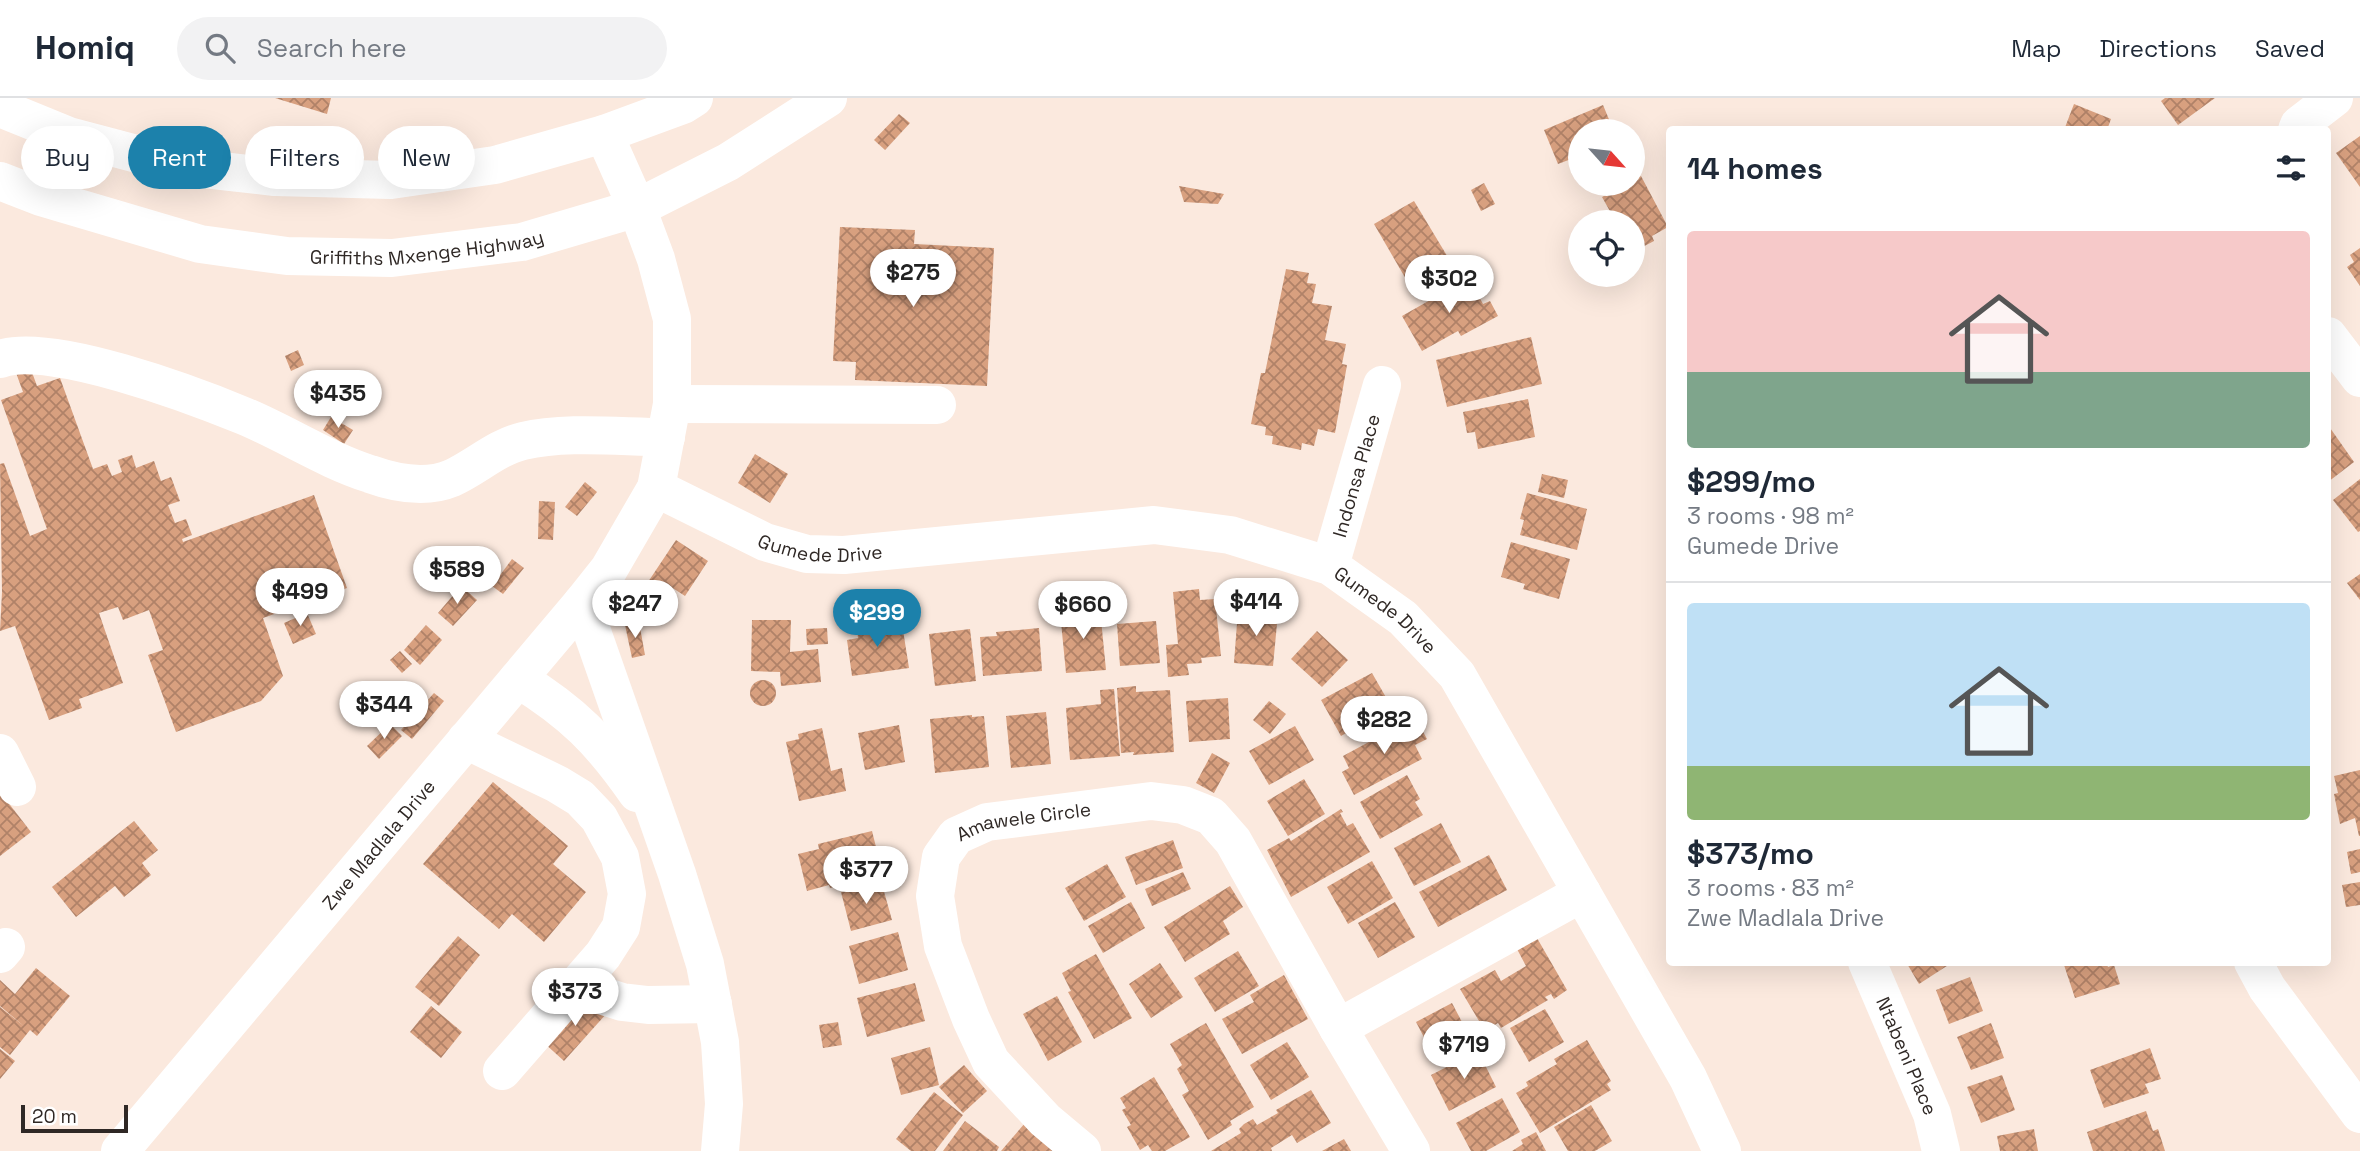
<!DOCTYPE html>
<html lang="en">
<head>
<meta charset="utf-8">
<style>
  :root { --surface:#fff; --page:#f2f2f3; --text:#1f2937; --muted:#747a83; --line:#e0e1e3; --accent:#1c81ab }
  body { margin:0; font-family:"Space Grotesk",sans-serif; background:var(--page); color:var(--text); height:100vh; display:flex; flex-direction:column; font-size:26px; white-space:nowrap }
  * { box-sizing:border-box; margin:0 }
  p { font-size:23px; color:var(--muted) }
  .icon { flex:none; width:38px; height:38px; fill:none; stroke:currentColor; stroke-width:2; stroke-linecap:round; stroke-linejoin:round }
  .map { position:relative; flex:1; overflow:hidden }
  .drawer { position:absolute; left:1666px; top:28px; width:665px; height:840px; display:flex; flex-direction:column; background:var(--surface); border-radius:7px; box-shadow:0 7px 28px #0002 }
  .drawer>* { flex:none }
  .banner { position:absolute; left:21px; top:28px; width:665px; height:63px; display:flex; gap:14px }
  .needle { width:46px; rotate:117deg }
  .buttons { position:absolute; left:1568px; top:21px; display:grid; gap:14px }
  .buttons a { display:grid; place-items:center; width:77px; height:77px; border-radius:50%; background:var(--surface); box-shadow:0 7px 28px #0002; font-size:35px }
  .scale { position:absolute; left:21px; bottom:18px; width:107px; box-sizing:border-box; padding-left:7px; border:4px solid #2f2825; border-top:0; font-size:19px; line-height:24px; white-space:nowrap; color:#2f2825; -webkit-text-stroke:5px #fff; paint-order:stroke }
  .price { position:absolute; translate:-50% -60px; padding:0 16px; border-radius:24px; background:#fff; color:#222; font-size:23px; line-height:46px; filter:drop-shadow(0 2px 4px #0008) }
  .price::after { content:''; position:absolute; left:50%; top:42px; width:21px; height:16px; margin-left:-10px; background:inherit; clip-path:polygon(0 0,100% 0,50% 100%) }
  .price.active { background:var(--accent); color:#fff }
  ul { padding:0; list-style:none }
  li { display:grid; align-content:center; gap:14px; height:371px; padding:0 21px }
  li+li { border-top:2px solid var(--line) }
  li span { display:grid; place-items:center; height:217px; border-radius:7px; color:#555 }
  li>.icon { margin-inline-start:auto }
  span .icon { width:126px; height:126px; fill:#fffc; stroke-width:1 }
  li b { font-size:30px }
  h2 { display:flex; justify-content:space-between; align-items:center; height:84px; padding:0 21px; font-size:30px }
  .pill { padding:0 24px; border-radius:32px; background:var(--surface); box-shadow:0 7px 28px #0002; font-size:24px; line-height:63px }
  .pill.active { background:var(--accent); color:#fff }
  header { display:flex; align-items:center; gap:42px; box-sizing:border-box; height:98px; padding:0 35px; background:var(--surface); border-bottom:2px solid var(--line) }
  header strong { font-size:33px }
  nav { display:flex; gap:38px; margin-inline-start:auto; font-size:24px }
  .search { width:490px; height:63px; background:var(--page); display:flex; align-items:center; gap:18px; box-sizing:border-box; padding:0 24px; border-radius:38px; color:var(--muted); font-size:26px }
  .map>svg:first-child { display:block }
  .building { fill:url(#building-cross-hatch) }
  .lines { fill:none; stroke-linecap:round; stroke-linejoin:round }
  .minor { stroke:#fff; stroke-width:38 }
  .labels { text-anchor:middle; stroke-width:7; stroke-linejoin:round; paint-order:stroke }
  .street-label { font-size:19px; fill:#2f2825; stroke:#fff }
</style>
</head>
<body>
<header>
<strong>Homiq</strong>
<div class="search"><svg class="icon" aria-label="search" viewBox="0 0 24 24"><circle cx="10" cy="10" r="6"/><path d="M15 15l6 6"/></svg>Search here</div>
<nav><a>Map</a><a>Directions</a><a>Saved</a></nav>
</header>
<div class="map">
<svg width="2360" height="1053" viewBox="0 0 2360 1053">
  <defs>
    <pattern id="building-cross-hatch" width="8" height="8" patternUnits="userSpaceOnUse" patternTransform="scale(1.75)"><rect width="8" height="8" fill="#d8a07f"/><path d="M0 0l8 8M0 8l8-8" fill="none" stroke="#b08268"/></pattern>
  </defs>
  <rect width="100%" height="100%" fill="#fbe9de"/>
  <g class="building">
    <polygon points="275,0 331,0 327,16"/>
    <polygon points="2165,0 2215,0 2178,27 2161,3"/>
    <polygon points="2074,6 2111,21 2107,32 2064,32"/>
    <polygon points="1603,7 1613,31 1607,33 1580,33 1580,45 1574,47 1579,58 1558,66 1544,32"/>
    <polygon points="899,16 910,25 885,52 874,42"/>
    <polygon points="2360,38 2360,89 2336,55"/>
    <polygon points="1641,78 1668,129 1652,138 1654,143 1633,154 1633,124 1616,124 1602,99 1627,86 1633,86 1633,83"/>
    <polygon points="1484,85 1495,106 1481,113 1471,92"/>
    <polygon points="1179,88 1224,96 1218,106 1184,104"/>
    <polygon points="1414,103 1455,171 1414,195 1374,126"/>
    <polygon points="840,129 915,132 914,146 994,150 987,288 855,282 856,264 833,263"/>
    <polygon points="2360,150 2360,188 2347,169 2354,164 2350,157"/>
    <polygon points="1286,171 1309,175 1307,185 1316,186 1312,205 1332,208 1325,242 1346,246 1342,266 1347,267 1335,335 1318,331 1314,348 1302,345 1301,352 1272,346 1273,338 1265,337 1266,329 1251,326 1261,275 1265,275"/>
    <polygon points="1469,180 1483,206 1490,203 1498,218 1461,238 1458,233 1422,253 1402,218"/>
    <polygon points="1531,239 1542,286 1447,309 1436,262"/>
    <polygon points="298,252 304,267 291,273 285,258"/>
    <polygon points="29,266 37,288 60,280 93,371 107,366 112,378 122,374 118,362 132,357 136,370 154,363 161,383 171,379 180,403 168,407 175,425 186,421 192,437 182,441 183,444 314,397 347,490 263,520 283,578 261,603 176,634 148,557 163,552 149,512 123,522 118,509 99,515 123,585 79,601 82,610 49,622 15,528 0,533 2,494 0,366 4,365 30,438 47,431 1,302 23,294 15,272"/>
    <polygon points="327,298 331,313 318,317 313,302"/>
    <polygon points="1528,301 1535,339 1478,351 1475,334 1467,335 1463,314"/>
    <polygon points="331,319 353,332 344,346 323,332"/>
    <polygon points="2328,327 2354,364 2328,384"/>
    <polygon points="755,356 788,376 770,405 738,385"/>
    <polygon points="1542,376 1568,382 1564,400 1538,394"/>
    <polygon points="2360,381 2360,433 2358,434 2333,402"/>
    <polygon points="585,384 597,394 577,418 565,409"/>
    <polygon points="1527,395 1587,411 1577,452 1520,437 1524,422 1520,421"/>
    <polygon points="539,403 555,404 553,442 538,441"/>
    <polygon points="676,442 708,463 685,498 668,487 659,500 644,490"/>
    <polygon points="1511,444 1570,461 1559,501 1523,491 1525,486 1501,479"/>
    <polygon points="512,461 524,470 503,496 492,488"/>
    <polygon points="2360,476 2360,502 2347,485"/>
    <polygon points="461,488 477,502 453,528 438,515"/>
    <polygon points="1199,491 1200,502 1215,501 1221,558 1201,560 1202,565 1187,566 1189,577 1168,579 1166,547 1178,546 1173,494"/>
    <polygon points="1100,511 1106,572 1066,575 1060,514"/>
    <polygon points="1238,512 1278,515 1273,568 1234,565"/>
    <polygon points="307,515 316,536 293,546 284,525"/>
    <polygon points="886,520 888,534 903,532 909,570 852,578 847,542 858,540 856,524"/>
    <polygon points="752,522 791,522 790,554 818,551 821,584 781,588 780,574 751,573"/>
    <polygon points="1156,523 1160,565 1120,568 1117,526"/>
    <polygon points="639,524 645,557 632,560 625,527"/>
    <polygon points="426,527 442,542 420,567 404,552"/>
    <polygon points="827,530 828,546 807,547 806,531"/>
    <polygon points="1039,530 1042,573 983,578 980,539 997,538 996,534"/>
    <polygon points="970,531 976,583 935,588 929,536"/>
    <polygon points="1317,533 1348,562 1322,589 1291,561"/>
    <polygon points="400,553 412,566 402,575 390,562"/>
    <polygon points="1372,575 1395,615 1359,636 1355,630 1341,638 1321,602"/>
    <circle cx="763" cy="595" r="13"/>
    <polygon points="1136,588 1136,594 1170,592 1174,654 1133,657 1134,654 1121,655 1117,590"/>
    <polygon points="1114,591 1120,658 1070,662 1066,610 1101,606 1100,592"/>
    <polygon points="434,595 444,603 412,641 401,632"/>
    <polygon points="1228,600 1230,641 1189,644 1186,603"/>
    <polygon points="1269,603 1286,616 1270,636 1253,622"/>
    <polygon points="1046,614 1051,666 1011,670 1006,618"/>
    <polygon points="972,617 972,619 984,618 989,669 935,675 930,621"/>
    <polygon points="1415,619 1427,641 1415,647 1422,661 1354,697 1342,674 1349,670 1343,658"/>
    <polygon points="390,626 402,638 379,661 367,648"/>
    <polygon points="899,627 905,664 865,672 858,635"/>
    <polygon points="1295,628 1314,662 1269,687 1249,653"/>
    <polygon points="822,630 831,673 842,670 846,693 799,703 786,644 799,641 798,636"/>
    <polygon points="1212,655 1230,665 1214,695 1196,685"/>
    <polygon points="2360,672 2360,738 2359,738 2355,720 2340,726 2334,696 2338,695 2334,678"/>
    <polygon points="1407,677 1420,701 1415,704 1423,717 1380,741 1360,704"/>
    <polygon points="1304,681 1325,716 1288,738 1267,703"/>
    <polygon points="493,684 568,748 553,766 586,794 544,844 512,816 499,831 423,766"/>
    <polygon points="0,694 31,734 0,758"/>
    <polygon points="1341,711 1343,714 1340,715 1347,728 1353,725 1370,754 1291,799 1267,752 1289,740 1291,743"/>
    <polygon points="134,723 158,752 142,765 151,777 124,799 115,788 76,819 52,789"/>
    <polygon points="1441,725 1461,764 1414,788 1394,750"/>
    <polygon points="872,733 883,777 830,790 829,787 807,793 798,756 819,751 818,746"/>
    <polygon points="1173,742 1183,770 1136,787 1125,759"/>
    <polygon points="2360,751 2360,774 2351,776 2347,754"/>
    <polygon points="1489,757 1507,792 1438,829 1419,794"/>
    <polygon points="1372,763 1393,800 1348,826 1327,789"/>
    <polygon points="1107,766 1126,799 1084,823 1065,790"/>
    <polygon points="1183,774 1191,791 1152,808 1145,791"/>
    <polygon points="881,783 892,822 851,833 841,794"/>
    <polygon points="2360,784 2360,807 2346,809 2342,787"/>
    <polygon points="1230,788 1243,809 1223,823 1230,836 1185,864 1164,829"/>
    <polygon points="1131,804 1145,830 1103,855 1088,828"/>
    <polygon points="1395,804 1415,839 1378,860 1358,825"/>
    <polygon points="898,834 908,872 859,886 849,848"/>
    <polygon points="458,838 480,857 439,908 415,889"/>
    <polygon points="1537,840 1567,892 1554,901 1551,896 1545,899 1548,902 1501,930 1498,925 1485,933 1460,891 1495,872 1501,883 1526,868 1517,851"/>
    <polygon points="1238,853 1259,888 1215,914 1194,880"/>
    <polygon points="1096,856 1132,920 1094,941 1068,894 1071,893 1062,875"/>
    <polygon points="1906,864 1953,864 1919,886"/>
    <polygon points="2063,864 2106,864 2108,869 2114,867 2120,886 2075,900"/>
    <polygon points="1160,865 1183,899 1151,920 1129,886"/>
    <polygon points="36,870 70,898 37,938 30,932 10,957 0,949 0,909 25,929 0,908 0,882 15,896"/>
    <polygon points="1284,877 1308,921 1242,956 1222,921 1254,904 1250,897"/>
    <polygon points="1970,879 1983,913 1949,926 1936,892"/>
    <polygon points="915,885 925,923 867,939 857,900"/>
    <polygon points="586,896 607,915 564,963 543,944"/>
    <polygon points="1057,898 1082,944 1048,963 1023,916"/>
    <polygon points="1452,905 1473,945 1437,964 1416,924"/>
    <polygon points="431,908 462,934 441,960 410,934"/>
    <polygon points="1545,911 1564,944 1529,964 1510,930"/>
    <polygon points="838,924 842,947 823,950 819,927"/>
    <polygon points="1206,925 1254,1009 1230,1023 1232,1027 1208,1042 1182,997 1189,993 1177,971 1182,967 1170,946"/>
    <polygon points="1991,925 2004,960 1971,972 1957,939"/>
    <polygon points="1587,942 1611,983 1607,986 1611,992 1540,1035 1516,995 1528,988 1526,984 1557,966 1554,961"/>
    <polygon points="1287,944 1309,979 1271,1002 1250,967"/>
    <polygon points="930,949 939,987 901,997 891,960"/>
    <polygon points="2150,950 2161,981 2145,986 2149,995 2104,1010 2090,972"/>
    <polygon points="0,951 15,963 0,981"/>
    <polygon points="1478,953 1496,989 1449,1013 1431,977"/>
    <polygon points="964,967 987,993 963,1015 939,989"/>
    <polygon points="2002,977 2015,1012 1981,1025 1967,989"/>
    <polygon points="1154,979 1190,1039 1165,1053 1152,1053 1148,1047 1140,1052 1127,1029 1131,1027 1122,1012 1126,1010 1120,1000"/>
    <polygon points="1311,992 1331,1025 1297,1045 1292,1037 1271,1050 1272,1053 1211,1053 1241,1035 1239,1031 1244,1026 1253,1021 1257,1027 1278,1015 1276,1012"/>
    <polygon points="934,994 963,1017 935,1053 911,1053 896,1041"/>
    <polygon points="1502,1000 1520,1034 1486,1053 1471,1053 1456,1025"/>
    <polygon points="1591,1007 1612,1043 1595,1053 1568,1053 1554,1029"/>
    <polygon points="2146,1013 2153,1033 2158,1031 2165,1053 2093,1053 2087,1034"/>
    <polygon points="965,1023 999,1049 997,1053 943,1053"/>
    <polygon points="1025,1025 1058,1053 1001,1053"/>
    <polygon points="2034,1031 2038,1053 2000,1053 1997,1038"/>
    <polygon points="1536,1034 1546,1053 1512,1053 1523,1046 1521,1042"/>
    <polygon points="1344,1041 1351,1053 1322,1053"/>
  </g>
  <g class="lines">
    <g class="minor">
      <polyline points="0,10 69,38 186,69 275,79 391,82 495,67 604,36 683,7 694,0"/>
      <polyline points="2297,32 2299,27 2334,0"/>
      <path id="s1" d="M0,83L41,99L200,146L287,158L392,160L522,144L637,110L728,64L828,0"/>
      <polyline points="2328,238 2360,280"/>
      <path d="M0,261C50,243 193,297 244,318C287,336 326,362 370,376C395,385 426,391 452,380C476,369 497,349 523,343C566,333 621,339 666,339"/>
      <polyline points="672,306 937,307"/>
      <path id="s2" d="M656,390L765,444L807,456L844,457L1154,427L1230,437L1330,468L1403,520L1457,577L1688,980L1722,1053"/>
      <path id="s3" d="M1330,468L1382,287"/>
      <polyline points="582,505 677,776 705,866 720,944 724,1006 720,1053"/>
      <path d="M518,581C572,614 601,643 637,695"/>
      <polyline points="466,642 557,686 580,700 599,720 620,759 627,796 621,829 603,857 502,973"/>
      <polyline points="0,655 17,689"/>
      <polyline points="0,856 6,849"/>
      <path id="s4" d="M1867,864L1932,1016L1941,1053"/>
      <polyline points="2253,864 2267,890 2360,1016"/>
      <polyline points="576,889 622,904 648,907 713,906"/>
      <polyline points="1338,930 1582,795"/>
      <path id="s5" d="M120,1053L582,505L609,471L656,390L672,306V221L656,161L637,110L604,36"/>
      <path id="s6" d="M1082,1053L1045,1022L991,964L971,921L943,848L935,798L941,759L956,738L987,724L1151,703L1183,707L1211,718L1233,743L1338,930L1411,1053"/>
    </g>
  </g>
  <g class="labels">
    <g class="street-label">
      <text dy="7" stroke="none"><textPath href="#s1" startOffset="438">Griffiths Mxenge Highway</textPath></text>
      <text dy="7" stroke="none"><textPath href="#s3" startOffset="94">Indonsa Place</textPath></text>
      <text dy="7" stroke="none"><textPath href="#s2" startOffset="178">Gumede Drive</textPath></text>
      <text dy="7" stroke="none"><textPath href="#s2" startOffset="766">Gumede Drive</textPath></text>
      <text dy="7" stroke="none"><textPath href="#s6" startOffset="439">Amawele Circle</textPath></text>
      <text dy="7" stroke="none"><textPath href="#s5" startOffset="401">Zwe Madlala Drive</textPath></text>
      <text dy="7" stroke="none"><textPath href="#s4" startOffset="102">Ntabeni Place</textPath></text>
    </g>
  </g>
</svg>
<div class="buttons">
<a><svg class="needle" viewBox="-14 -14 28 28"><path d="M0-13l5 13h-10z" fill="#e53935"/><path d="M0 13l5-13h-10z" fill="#747a83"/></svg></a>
<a><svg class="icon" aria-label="locate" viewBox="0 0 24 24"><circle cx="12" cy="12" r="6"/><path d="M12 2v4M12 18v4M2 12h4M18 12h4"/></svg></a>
</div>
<div class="scale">20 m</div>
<b class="price" style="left:913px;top:211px">$275</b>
<b class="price" style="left:1449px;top:217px">$302</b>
<b class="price" style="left:338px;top:332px">$435</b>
<b class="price" style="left:457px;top:508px">$589</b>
<b class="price" style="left:300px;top:530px">$499</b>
<b class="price" style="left:1256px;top:540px">$414</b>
<b class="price" style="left:635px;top:542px">$247</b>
<b class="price" style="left:1083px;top:543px">$660</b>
<b class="price active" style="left:877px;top:551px">$299</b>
<b class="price" style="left:384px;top:643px">$344</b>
<b class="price" style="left:1384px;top:658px">$282</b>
<b class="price" style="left:866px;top:808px">$377</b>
<b class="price" style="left:575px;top:930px">$373</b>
<b class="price" style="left:1464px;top:983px">$719</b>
<div class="banner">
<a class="pill">Buy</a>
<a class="pill active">Rent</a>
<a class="pill">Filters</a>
<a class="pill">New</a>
</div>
<section class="drawer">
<h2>14 homes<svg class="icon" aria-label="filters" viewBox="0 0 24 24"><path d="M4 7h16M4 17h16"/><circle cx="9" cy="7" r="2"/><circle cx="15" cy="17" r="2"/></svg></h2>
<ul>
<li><span style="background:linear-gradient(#f6c9c9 65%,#7fa58c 0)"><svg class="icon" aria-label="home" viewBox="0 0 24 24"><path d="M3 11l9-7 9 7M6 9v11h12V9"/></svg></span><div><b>$299/mo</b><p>3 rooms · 98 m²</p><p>Gumede Drive</p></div></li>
<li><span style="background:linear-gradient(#bfe0f5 75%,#8fb573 0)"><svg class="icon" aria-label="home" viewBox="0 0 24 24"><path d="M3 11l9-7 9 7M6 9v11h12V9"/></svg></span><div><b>$373/mo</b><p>3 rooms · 83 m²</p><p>Zwe Madlala Drive</p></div></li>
</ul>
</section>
</div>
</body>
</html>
